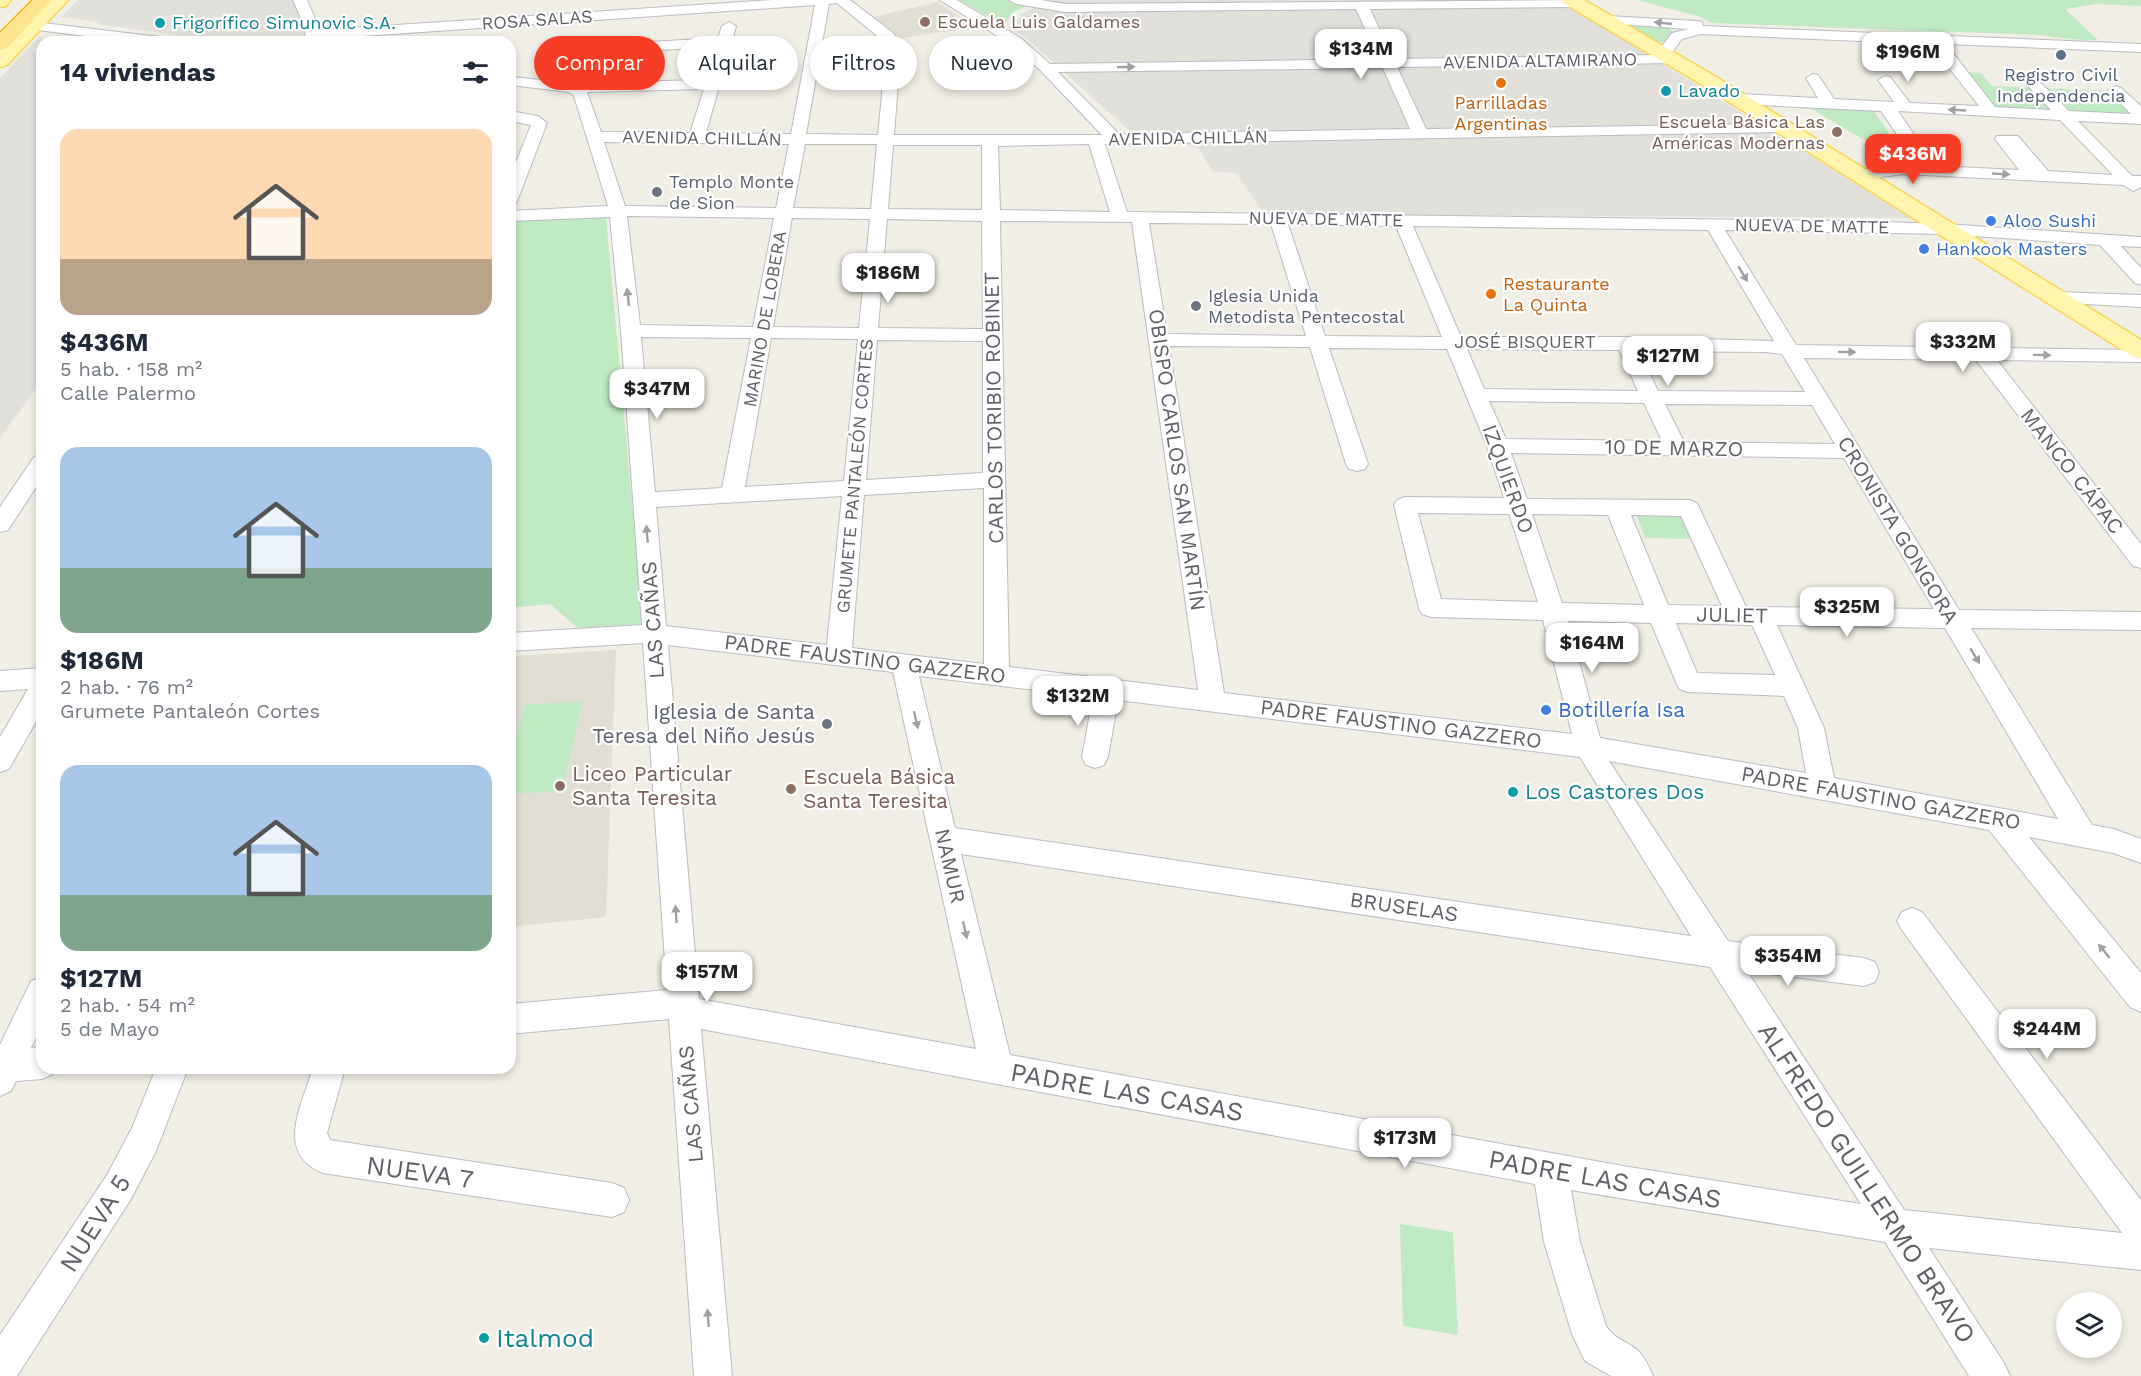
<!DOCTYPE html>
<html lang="es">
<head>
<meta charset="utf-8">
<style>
  :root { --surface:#fff; --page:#f2f2f3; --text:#1f2937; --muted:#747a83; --accent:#f73d25 }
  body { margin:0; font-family:"Work Sans",sans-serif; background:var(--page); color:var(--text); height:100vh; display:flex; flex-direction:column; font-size:22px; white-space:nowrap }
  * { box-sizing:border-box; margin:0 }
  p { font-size:20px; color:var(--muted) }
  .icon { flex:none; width:33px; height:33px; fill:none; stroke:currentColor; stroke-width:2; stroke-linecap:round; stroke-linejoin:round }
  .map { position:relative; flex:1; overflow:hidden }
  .panel { position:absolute; left:36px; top:36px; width:480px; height:1038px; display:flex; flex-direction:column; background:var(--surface); border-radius:18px; box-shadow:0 3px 9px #0003 }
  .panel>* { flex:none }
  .guide { position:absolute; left:534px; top:36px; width:570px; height:54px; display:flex; gap:12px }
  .controls { position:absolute; left:2056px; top:1292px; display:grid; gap:12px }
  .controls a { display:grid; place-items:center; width:66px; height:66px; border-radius:50%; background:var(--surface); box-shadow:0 3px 9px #0003; font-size:30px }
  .price { position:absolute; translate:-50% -51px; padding:0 14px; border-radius:12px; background:#fff; color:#222; font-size:20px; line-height:39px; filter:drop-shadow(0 2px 3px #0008) }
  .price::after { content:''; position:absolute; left:50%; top:36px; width:18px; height:14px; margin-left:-9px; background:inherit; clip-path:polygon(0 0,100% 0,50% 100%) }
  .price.current { background:var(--accent); color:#fff }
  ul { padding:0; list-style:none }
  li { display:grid; align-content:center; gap:12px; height:318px; padding:0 24px }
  li span { display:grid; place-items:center; height:186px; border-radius:18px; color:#555 }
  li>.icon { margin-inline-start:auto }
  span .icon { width:108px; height:108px; fill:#fffc; stroke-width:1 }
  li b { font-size:26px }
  h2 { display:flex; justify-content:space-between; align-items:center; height:72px; padding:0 24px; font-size:26px }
  .pill { padding:0 21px; border-radius:27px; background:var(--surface); box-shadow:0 3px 9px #0003; font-size:21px; line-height:54px }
  .pill.current { background:var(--accent); color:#fff }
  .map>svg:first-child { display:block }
  .industrial { fill:#e1e0da }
  .education { fill:#e1ded4 }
  .green { fill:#c0eac2 }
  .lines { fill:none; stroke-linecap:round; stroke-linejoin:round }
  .minor-casing { stroke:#b8bbc0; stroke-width:2 }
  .major-casing { stroke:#fdd352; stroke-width:3 }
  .highway-casing { stroke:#f6b200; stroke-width:3 }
  .minor { fill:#fff; fill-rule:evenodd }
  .major { fill:#fff5ac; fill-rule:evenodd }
  .highway { fill:#ffe68e; fill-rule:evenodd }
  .oneway { fill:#9ea0a4 }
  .education-dot { fill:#8d6e63; stroke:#fff; stroke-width:2 }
  .culture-dot { fill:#0f9aa8; stroke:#fff; stroke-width:2 }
  .service-dot { fill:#5c6f8a; stroke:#fff; stroke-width:2 }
  .food-dot { fill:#e8710a; stroke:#fff; stroke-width:2 }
  .worship-dot { fill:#6b7280; stroke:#fff; stroke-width:2 }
  .shop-dot { fill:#3f7fe0; stroke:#fff; stroke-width:2 }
  .labels { text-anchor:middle; stroke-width:4.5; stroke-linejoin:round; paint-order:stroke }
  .far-street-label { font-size:18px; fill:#5d6167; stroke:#fff }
  .far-education-label { font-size:18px; fill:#785e54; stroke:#fff; text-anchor:start }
  .far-culture-label { font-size:18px; fill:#0d838f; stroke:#fff; text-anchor:start }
  .far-service-label { font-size:18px; fill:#4e5e75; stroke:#fff }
  .far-food-label { font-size:18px; fill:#c56008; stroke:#fff }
  .far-worship-label { font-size:18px; fill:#5b616d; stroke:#fff; text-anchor:start }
  .far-shop-label { font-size:18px; fill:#366cbe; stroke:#fff; text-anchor:start }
  .street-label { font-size:21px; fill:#5d6167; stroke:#fff }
  .shop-label { font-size:21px; fill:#366cbe; stroke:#fff; text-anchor:start }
  .worship-label { font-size:21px; fill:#5b616d; stroke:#fff; text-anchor:end }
  .education-label { font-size:21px; fill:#785e54; stroke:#fff; text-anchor:start }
  .culture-label { font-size:21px; fill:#0d838f; stroke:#fff; text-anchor:start }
  .near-street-label { font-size:26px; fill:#5d6167; stroke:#fff }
  .near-culture-label { font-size:26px; fill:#0d838f; stroke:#fff; text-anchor:start }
</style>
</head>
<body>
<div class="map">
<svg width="2141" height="1376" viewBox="0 0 2141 1376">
  <rect width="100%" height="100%" fill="#f1eee5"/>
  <g class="industrial">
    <polygon points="78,0 294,0 307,40 305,42 226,42 97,24 101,22 61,17"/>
    <polygon points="1036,0 1559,0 1911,218 1264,214 1236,173 1213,172 1198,148 1131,132 1025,37 1009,28 1022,14 1043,2"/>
    <polygon points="39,37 71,42 42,42 42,380 0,438 0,78"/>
  </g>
  <g class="education">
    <polygon points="937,2 976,27 901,38 874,17"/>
    <polygon points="616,650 606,917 510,927 510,656"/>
  </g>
  <g class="green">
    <polygon points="959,0 1018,0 1033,4 1015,11 1003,25"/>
    <path d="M1637,0H2141V6L2096,4L2065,9L2098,40C2078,40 2059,38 2040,35L1712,23L1701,17Z"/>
    <polygon points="1631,23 1667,27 1674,32 1665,42 1653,41 1630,27"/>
    <polygon points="1964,72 1981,73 1992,86 2112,91 2138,115 1993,108"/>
    <polygon points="1810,108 1874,111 1908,161 1898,160"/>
    <polygon points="606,217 643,624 578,628 550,604 510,608 510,221"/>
    <polygon points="1637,516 1688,517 1698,539 1645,538"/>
    <polygon points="582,701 562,791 510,794 510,760 525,705"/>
    <polygon points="1400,1224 1453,1232 1458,1335 1403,1326"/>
  </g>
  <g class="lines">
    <defs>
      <g id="minor">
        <path d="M293,0H307L320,30L772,0H850L893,33L901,44L894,135H1102L1041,71L1012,45L940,0H957L1022,39L1050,64L1379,59L1356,9L1065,12L1016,4L1009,0H1041L1065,4L1581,0L1584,3L1577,7L1370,9L1393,59L1658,55L1657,53L1672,33L1689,29L1603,23L1601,20L1608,16L1697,21L1702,22L1703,26L2141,44V52L1946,44L1995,107L2051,110L2029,87L2037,82L2042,84L2069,111L2131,114L2108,91L2116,86L2121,88L2141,106V124L2078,121L2132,176H2141V187L2133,191L2123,185L1903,174L1859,180L1851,175L1853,171L1903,164L1918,165L1881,111L1740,104L1732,99L1740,94L1818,98L1806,78L1813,74L1818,75L1834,99L1894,102L1878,80L1885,76L1890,77L1910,103L1979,106L1930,44L1700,34L1682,39L1670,55L1679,56L1681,59L1674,63L1397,67L1426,129L1788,124L1790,127L1788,130L1782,132L1105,144L1127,212L1847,221L1945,224L2141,237V247L2121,246L2141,268V285L2135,283L2100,245L1945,234L1725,230L1796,345L2141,350V362L1997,360L2141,544V568L2133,566L1976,360L1804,358L1959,610L2141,612V630L1971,628L2092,825L2114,829L2141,839V863L2113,853L2029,837L2141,973V1012L2130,1007L1989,830L1609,761L1728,941L1864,958L1875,962L1879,972L1875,982L1864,986L1747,971L1904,1210L2122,1233L1902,930L1897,921L1902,912L1912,908L1922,912L2141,1200V1270L1929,1248L2004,1363L2010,1376H1969L1885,1242L1571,1190L1580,1242L1606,1326C1614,1339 1626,1340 1637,1350C1645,1357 1649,1367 1653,1376H1611L1585,1361L1572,1334L1544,1242L1535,1184L701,1029L732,1376H694L669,1019L510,1034V1004L667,990L643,643L510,651V633L642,625L621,331L610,217L510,221V211L608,206L574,96L569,92L510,85V77L574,83L706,80L716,47L565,55L558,51L565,47L718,38L722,26L729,22L736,26L706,133L791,134L815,5L319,39L318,42H304L306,30ZM837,3L887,44L878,135L806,134L829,4ZM1383,68L1410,129L1119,134L1058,72ZM704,89L690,133L601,132L587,92ZM1898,111L2060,120L2113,175L2048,171L2018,136H1997L1995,139L2019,170L1935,166ZM604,142L789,144L776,208L625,206ZM805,144H877L871,209L793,208ZM1089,144L1110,212L1000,210L998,146ZM893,145H982V210L888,209ZM627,216L774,218L753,327L640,325ZM792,218L870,219L859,328L773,327ZM887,219L982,221L983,329L878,328ZM1000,221L1132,222L1198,690L1009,667ZM1149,223L1271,224L1306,336L1167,334ZM1288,224L1396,226L1442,337L1325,336ZM1413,226L1708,230L1774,341L1625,337H1461ZM641,337L751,338L722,488L655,492ZM771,338L858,339L844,481L745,487ZM877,340L983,341V473L866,480ZM1169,346L1310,347L1346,464L1349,469L1357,471L1365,469L1368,464L1329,348L1447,349L1487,446L1504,498L1405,497L1397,500L1394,505L1419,608L1422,614L1431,617L1543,620L1572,734L1224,693ZM1467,349L1619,350L1638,391L1484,389ZM1639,351L1766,352L1782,354L1805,392L1658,391ZM1489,401L1644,403L1662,441L1506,439ZM1665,404L1812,405L1835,444L1684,442ZM1511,453L1844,458L1934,609L1746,607L1697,503L1689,500L1527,499ZM984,488V664L852,648L864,495ZM842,496L827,645L666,626L656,507ZM1418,513L1509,514L1538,602L1441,599ZM1532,514L1608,515L1644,605L1562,603ZM1631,515L1681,516L1722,606L1668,605ZM1568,621L1651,623L1679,689L1688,692L1784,696L1798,728L1806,773L1600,738ZM1676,623L1752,625L1775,675L1697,673ZM1777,625L1945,628L2058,819L1834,778L1824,728ZM668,645L893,672L976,1049L699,999ZM919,676L1093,697L1082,757L1086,765L1095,768L1104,765L1108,757L1118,700L1580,757L1691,936L955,828ZM961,854L1710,967L1861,1204L1623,1166L1010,1055Z"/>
        <polygon points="35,22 168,38 175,42 133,42 30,29 28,26"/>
        <polygon points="510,111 538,116 547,123 518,199 516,203 510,204 510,177 531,125 510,121"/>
        <polygon points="2056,292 2141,295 2141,307 2049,302 2047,298 2049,294"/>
        <polygon points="42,455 42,478 8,530 0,532 0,507 34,457"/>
        <polygon points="42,668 42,711 9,769 0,772 0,737 28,689 0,691 0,671"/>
        <polygon points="42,977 42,1025 31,1048 42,1047 42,1068 56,1068 53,1074 42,1079 16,1081 11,1091 0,1096 0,1045 31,981"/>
        <polygon points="156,1068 188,1068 156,1151 131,1199 17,1376 0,1376 0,1335 107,1175 132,1128"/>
        <path d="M313,1068H345L327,1133L330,1140L612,1183L624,1188L629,1200L624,1212L612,1217L323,1173C274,1153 302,1105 313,1068Z"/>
      </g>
      <g id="major">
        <polygon points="0,0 11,0 6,6 0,7"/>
        <polygon points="49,0 68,0 7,65 0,67 0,50"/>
        <polygon points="1562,0 1584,0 1713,75 2141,340 2141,359 2132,356 1699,83 1565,4"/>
      </g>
      <polygon id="highway" points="33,0 52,0 7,48 0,50 0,33"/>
    </defs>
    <use href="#minor" class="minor-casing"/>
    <use href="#major" class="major-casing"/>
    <use href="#highway" class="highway-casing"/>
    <use href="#minor" class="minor"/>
    <use href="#major" class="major"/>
    <use href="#highway" class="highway"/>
  </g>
  <defs><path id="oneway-solid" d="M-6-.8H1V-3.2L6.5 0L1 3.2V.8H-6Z" transform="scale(1.5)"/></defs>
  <g class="oneway">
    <use href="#oneway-solid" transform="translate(1663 23) rotate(-174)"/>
    <use href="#oneway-solid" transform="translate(1126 67) rotate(-1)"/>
    <use href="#oneway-solid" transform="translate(1957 110) rotate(-177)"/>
    <use href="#oneway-solid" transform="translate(2001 174) rotate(3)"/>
    <use href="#oneway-solid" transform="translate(1743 274) rotate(59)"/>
    <use href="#oneway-solid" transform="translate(628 297) rotate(-96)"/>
    <use href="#oneway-solid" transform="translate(1847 352) rotate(1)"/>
    <use href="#oneway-solid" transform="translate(2042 355) rotate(1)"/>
    <use href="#oneway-solid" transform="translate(647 534) rotate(-95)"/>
    <use href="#oneway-solid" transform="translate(1975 656) rotate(59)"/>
    <use href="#oneway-solid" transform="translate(916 720) rotate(77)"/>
    <use href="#oneway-solid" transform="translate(676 914) rotate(-94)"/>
    <use href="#oneway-solid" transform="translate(965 930) rotate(77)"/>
    <use href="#oneway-solid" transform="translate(2104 951) rotate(-129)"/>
    <use href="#oneway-solid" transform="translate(708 1318) rotate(-95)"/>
  </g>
  <g class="education-dot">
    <circle cx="925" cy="22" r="6"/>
    <circle cx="1837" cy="132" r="6"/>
    <circle cx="560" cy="786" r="6"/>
    <circle cx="791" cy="789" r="6"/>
  </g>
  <g class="culture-dot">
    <circle cx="160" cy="23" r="6"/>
    <circle cx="1666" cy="91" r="6"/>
    <circle cx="1513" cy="792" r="6"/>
    <circle cx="484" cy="1338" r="6"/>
  </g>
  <circle class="service-dot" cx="2061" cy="55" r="6"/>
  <g class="food-dot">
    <circle cx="1501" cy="83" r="6"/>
    <circle cx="1491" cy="294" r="6"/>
  </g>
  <g class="worship-dot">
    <circle cx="657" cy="192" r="6"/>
    <circle cx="1196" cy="306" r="6"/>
    <circle cx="827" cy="724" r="6"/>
  </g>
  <g class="shop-dot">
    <circle cx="1991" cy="221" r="6"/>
    <circle cx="1924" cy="249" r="6"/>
    <circle cx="1546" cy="710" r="6"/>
  </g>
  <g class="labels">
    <g class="far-street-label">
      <text transform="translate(537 20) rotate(-4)" y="6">ROSA SALAS</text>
      <text transform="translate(1540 61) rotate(-1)" y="6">AVENIDA ALTAMIRANO</text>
      <text transform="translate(702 138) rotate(1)" y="6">AVENIDA CHILLÁN</text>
      <text transform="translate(1188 138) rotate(-1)" y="6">AVENIDA CHILLÁN</text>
      <text transform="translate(1326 219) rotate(1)" y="6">NUEVA DE MATTE</text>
      <text transform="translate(1812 226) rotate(1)" y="6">NUEVA DE MATTE</text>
      <text transform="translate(765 319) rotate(-80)" y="6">MARINO DE LOBERA</text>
      <text x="1525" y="348">JOSÉ BISQUERT</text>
      <text transform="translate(855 476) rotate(-85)" y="6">GRUMETE PANTALEÓN CORTES</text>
    </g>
    <g class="far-education-label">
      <text x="937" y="28">Escuela Luis Galdames</text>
      <text x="1825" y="128" text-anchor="end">Escuela Básica Las<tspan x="1825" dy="21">Américas Modernas</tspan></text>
    </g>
    <g class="far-culture-label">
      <text x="172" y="29">Frigorífico Simunovic S.A.</text>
      <text x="1678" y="97">Lavado</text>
    </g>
    <g class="far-service-label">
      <text x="2061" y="81">Registro Civil<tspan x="2061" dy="21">Independencia</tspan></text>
    </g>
    <g class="far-food-label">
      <text x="1501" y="109">Parrilladas<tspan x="1501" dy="21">Argentinas</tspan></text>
      <text x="1503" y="290" text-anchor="start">Restaurante<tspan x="1503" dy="21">La Quinta</tspan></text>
    </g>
    <g class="far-worship-label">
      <text x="669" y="188">Templo Monte<tspan x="669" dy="21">de Sion</tspan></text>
      <text x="1208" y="302">Iglesia Unida<tspan x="1208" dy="21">Metodista Pentecostal</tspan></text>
    </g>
    <g class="far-shop-label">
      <text x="2003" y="227">Aloo Sushi</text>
      <text x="1936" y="255">Hankook Masters</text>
    </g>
    <g class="street-label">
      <text transform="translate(994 408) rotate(-91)" y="7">CARLOS TORIBIO ROBINET</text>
      <text transform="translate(1674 448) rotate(1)" y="7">10 DE MARZO</text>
      <text transform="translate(1177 460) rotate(82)" y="7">OBISPO CARLOS SAN MARTÍN</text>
      <text transform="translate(2072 471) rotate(52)" y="7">MANCO CÁPAC</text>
      <text transform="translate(1508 479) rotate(70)" y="7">IZQUIERDO</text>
      <text transform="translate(1898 530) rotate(59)" y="7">CRONISTA GONGORA</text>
      <text transform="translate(1732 615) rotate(1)" y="7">JULIET</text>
      <text transform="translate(653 620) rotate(-94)" y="7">LAS CAÑAS</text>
      <text transform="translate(865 659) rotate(7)" y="7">PADRE FAUSTINO GAZZERO</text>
      <text transform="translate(1401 724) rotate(7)" y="7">PADRE FAUSTINO GAZZERO</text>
      <text transform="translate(1881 798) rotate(10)" y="7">PADRE FAUSTINO GAZZERO</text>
      <text transform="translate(950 866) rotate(77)" y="7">NAMUR</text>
      <text transform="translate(1404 907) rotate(8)" y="7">BRUSELAS</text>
      <text transform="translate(691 1104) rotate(-95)" y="7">LAS CAÑAS</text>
    </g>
    <g class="shop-label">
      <text x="1558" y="717">Botillería Isa</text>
    </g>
    <g class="worship-label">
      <text x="815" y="719">Iglesia de Santa<tspan x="815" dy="24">Teresa del Niño Jesús</tspan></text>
    </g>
    <g class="education-label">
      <text x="572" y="781">Liceo Particular<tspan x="572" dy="24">Santa Teresita</tspan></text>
      <text x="803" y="784">Escuela Básica<tspan x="803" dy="24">Santa Teresita</tspan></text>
    </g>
    <g class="culture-label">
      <text x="1525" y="799">Los Castores Dos</text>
    </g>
    <g class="near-street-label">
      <text transform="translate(1127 1092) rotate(10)" y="9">PADRE LAS CASAS</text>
      <text transform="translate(420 1172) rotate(8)" y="9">NUEVA 7</text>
      <text transform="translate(1605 1179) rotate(10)" y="9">PADRE LAS CASAS</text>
      <text transform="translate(1867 1183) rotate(57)" y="9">ALFREDO GUILLERMO BRAVO</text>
      <text transform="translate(95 1223) rotate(-58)" y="9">NUEVA 5</text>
    </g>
    <g class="near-culture-label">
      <text x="496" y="1347">Italmod</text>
    </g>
  </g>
</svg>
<div class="controls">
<a><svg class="icon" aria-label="layers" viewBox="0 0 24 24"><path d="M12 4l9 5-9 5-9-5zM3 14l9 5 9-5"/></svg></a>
</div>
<b class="price" style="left:1361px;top:80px">$134M</b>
<b class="price" style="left:1908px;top:83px">$196M</b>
<b class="price current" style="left:1913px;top:185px">$436M</b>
<b class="price" style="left:888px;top:304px">$186M</b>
<b class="price" style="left:1963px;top:373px">$332M</b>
<b class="price" style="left:1668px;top:387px">$127M</b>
<b class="price" style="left:657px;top:420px">$347M</b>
<b class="price" style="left:1847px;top:638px">$325M</b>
<b class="price" style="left:1592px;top:674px">$164M</b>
<b class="price" style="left:1078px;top:727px">$132M</b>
<b class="price" style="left:1788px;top:987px">$354M</b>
<b class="price" style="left:707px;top:1003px">$157M</b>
<b class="price" style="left:2047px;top:1060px">$244M</b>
<b class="price" style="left:1405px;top:1169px">$173M</b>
<div class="guide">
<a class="pill current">Comprar</a>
<a class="pill">Alquilar</a>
<a class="pill">Filtros</a>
<a class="pill">Nuevo</a>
</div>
<section class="panel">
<h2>14 viviendas<svg class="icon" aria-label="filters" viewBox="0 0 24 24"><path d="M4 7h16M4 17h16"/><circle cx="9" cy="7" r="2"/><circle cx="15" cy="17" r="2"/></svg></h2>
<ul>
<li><span style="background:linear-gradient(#ffd9b3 70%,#b9a48a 0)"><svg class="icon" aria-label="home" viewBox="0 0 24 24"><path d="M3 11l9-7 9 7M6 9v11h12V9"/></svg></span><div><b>$436M</b><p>5 hab. · 158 m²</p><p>Calle Palermo</p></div></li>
<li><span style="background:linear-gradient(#a9c7e8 65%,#7fa58c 0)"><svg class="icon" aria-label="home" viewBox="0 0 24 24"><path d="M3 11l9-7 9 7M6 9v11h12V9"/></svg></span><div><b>$186M</b><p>2 hab. · 76 m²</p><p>Grumete Pantaleón Cortes</p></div></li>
<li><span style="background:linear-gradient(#a9c7e8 70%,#7fa58c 0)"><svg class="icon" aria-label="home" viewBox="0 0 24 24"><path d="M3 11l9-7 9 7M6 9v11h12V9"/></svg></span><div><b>$127M</b><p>2 hab. · 54 m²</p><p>5 de Mayo</p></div></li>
</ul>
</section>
</div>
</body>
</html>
